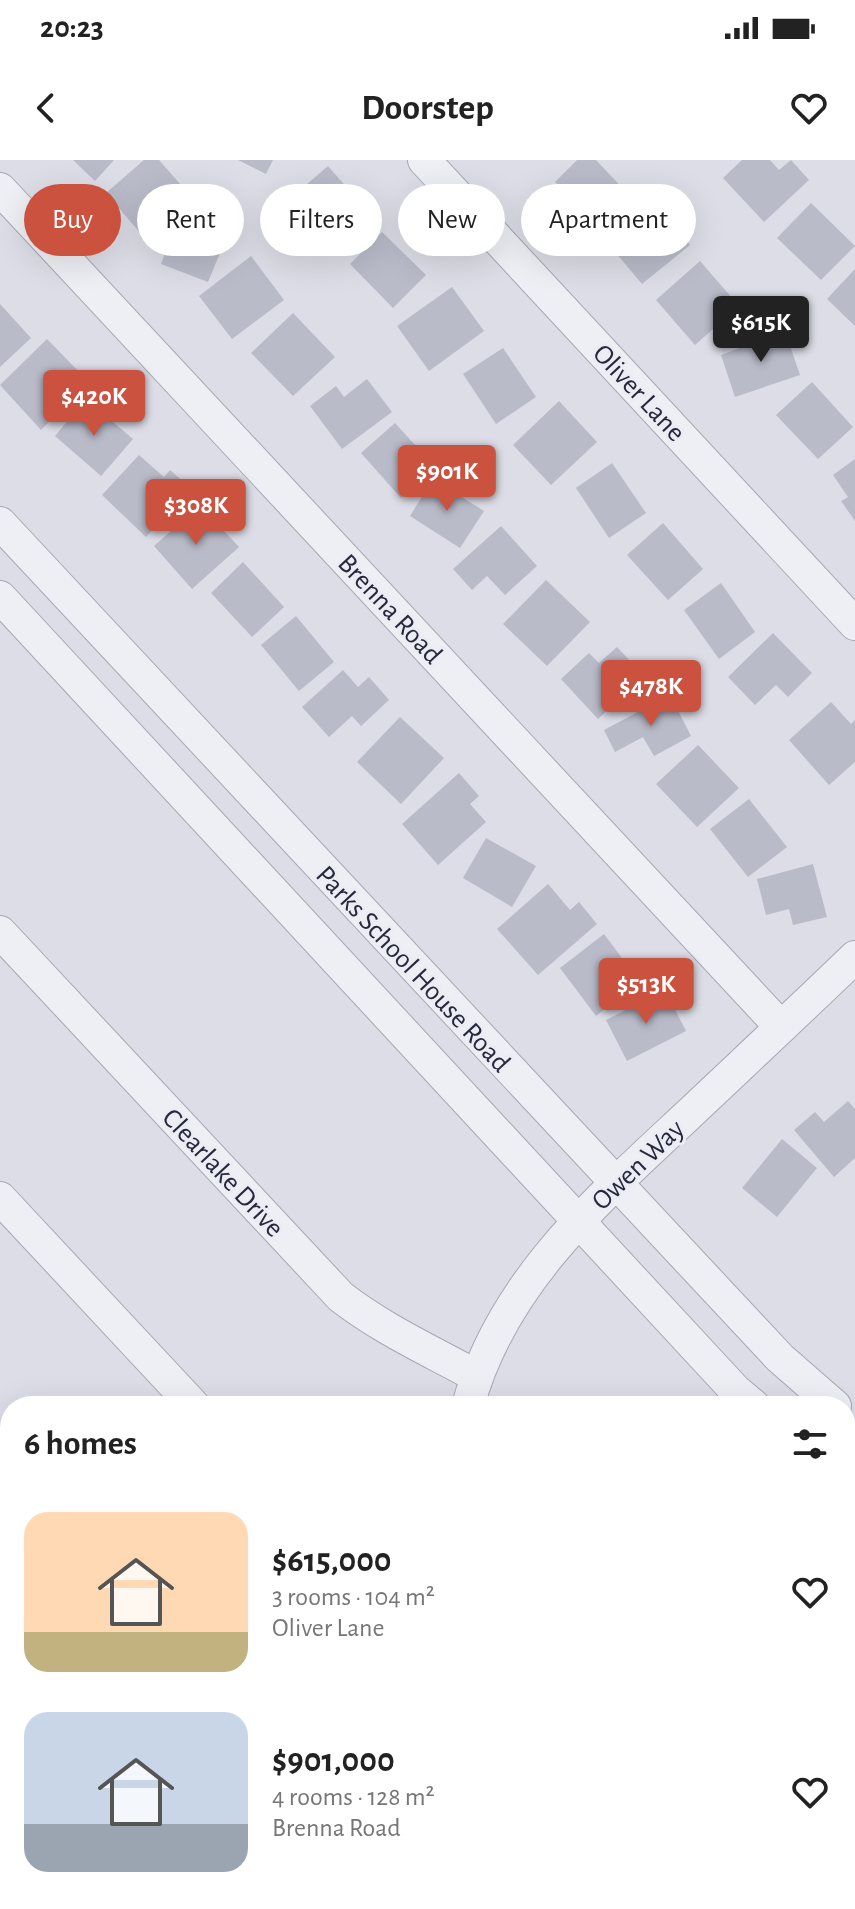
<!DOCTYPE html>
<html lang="en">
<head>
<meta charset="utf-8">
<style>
  :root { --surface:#fff; --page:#f6f6f6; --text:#222; --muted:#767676; --accent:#cc5240 }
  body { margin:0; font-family:"Alegreya Sans",sans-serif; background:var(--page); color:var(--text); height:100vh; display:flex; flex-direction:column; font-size:30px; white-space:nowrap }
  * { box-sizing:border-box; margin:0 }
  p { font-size:26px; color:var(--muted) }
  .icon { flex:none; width:44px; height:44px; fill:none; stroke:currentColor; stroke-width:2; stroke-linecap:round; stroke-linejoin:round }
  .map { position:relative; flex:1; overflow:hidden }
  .drawer { position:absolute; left:0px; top:1236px; width:856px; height:514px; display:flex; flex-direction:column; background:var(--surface); border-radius:32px 32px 0 0; box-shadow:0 8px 32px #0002 }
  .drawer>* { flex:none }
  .hud { position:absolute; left:24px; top:24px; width:808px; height:72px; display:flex; gap:16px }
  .price { position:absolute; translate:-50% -68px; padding:0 18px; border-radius:8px; background:var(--accent); color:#fff; font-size:26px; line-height:52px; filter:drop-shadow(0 2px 4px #0008) }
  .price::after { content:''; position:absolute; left:50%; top:48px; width:24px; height:18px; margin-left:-12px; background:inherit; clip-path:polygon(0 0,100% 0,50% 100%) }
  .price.current { background:#222; color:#fff }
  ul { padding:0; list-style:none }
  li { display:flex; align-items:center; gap:24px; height:200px; padding:0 24px }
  li span { display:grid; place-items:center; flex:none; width:224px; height:160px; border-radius:24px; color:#555 }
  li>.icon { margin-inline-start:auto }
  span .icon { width:96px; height:96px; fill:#fffc; stroke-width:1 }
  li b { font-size:34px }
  h2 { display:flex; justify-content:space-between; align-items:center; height:96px; padding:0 24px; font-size:34px }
  .chip { padding:0 28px; border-radius:36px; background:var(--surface); box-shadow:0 8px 32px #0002; font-size:28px; line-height:72px }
  .chip.current { background:var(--accent); color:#fff }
  .status { display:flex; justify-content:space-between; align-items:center; height:56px; padding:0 40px; background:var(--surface); direction:ltr }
  .status svg { height:22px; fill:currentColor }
  header { display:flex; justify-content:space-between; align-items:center; height:104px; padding:0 24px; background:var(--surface); font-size:36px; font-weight:700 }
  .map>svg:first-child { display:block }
  .building { fill:#b9bbc9 }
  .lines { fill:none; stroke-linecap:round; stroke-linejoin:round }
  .minor-casing { stroke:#a5a7b3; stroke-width:34 }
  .minor { stroke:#eeeff4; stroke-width:32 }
  .labels { text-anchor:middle; stroke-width:6; stroke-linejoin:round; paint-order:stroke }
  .street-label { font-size:28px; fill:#26283c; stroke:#ebecf4 }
</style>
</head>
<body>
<div class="status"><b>20:23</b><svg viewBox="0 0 49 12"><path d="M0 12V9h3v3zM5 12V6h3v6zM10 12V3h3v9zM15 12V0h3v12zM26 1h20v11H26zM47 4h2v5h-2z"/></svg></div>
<header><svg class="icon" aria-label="back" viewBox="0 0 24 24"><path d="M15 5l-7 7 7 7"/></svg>Doorstep<svg class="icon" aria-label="heart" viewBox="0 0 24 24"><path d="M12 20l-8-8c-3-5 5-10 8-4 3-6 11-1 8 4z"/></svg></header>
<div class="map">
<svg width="855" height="1749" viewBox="0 0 855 1749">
  <rect width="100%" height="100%" fill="#dcdde6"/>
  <g class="building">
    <polygon points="73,0 114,0 95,21"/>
    <polygon points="144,0 159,0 189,34 142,75 106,33"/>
    <polygon points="238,0 273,0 266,14"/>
    <polygon points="577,0 596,0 629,35 597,66 555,22"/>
    <polygon points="742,0 770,0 779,10 791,0 809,20 764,62 723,18"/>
    <polygon points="328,6 368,52 333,84 292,37"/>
    <polygon points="811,43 855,86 821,120 777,78"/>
    <polygon points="659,46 690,85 642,124 610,86"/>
    <polygon points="182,50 230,69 208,122 161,104"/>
    <polygon points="382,72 426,115 393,148 350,104"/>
    <polygon points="251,96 284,140 232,179 199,136"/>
    <polygon points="700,101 739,146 695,185 656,140"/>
    <polygon points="855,109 855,166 827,139"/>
    <polygon points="452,127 484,171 429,211 397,166"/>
    <polygon points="0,144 31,178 0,207"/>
    <polygon points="293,153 335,197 293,236 251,193"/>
    <polygon points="785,171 800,215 735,237 721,195"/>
    <polygon points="47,179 89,222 41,270 0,225"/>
    <polygon points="503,188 536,237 496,264 463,214"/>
    <polygon points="367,219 392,252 342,289 310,246 336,226 344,237"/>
    <polygon points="812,222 853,267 818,299 776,255"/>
    <polygon points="86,239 133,279 101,316 55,276"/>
    <polygon points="559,241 597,282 551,325 513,285"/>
    <polygon points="395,263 435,307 401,338 361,293"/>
    <polygon points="139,295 164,317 170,310 191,328 146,377 102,335"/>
    <polygon points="855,299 855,361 841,341 848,337 833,315"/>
    <polygon points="612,303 646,353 609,378 576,328"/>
    <polygon points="433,319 484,351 460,388 410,356"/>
    <polygon points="200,345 239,387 192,429 154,386"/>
    <polygon points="663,363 703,409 668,440 627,395"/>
    <polygon points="501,366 537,406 505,435 487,416 472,430 453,409"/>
    <polygon points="243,402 284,447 252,477 211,433"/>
    <polygon points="546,420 590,462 547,506 503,464"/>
    <polygon points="721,423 755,472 719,499 684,450"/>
    <polygon points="296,456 334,502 299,531 261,485"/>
    <polygon points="773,473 812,513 788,537 776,525 755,545 728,517"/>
    <polygon points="617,487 644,516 598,559 561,519 589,493 599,503"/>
    <polygon points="343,510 358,527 369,517 389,540 361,566 352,556 329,577 302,547"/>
    <polygon points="670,535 691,576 654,596 643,577 615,592 604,570"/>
    <polygon points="831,542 851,564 855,560 855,602 829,625 789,580"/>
    <polygon points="400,557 444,598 401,644 357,602"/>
    <polygon points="698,585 739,628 697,667 656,624"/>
    <polygon points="459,613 479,636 470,644 486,662 438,705 402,664"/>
    <polygon points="749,639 787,687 748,717 710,669"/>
    <polygon points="486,678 536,706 512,747 463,718"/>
    <polygon points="813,704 827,757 793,765 789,749 766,755 757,719"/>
    <polygon points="548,724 570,750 579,742 597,764 538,815 497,769"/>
    <polygon points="604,774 640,822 596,856 560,808"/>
    <polygon points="665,830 686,871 627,901 606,860"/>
    <polygon points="848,941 855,949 855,998 834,1017 794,970 815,952 824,962"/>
    <polygon points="782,979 817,1008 777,1057 742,1028"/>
  </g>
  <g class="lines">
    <defs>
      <g id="minor">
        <polyline points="424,0 855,464"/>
        <polyline points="0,29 781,867"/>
        <polyline points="0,363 780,1198 835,1246"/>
        <polyline points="0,437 735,1230 754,1246"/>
        <path d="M0,772L341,1137C384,1170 429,1190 476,1216"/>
        <polyline points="0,1038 194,1246"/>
        <path d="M468,1246C500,1125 598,1039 686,957C742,904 799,851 855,797"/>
        <polyline points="0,1309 10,1319"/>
        <polyline points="846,1322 855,1329"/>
        <polyline points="402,1740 410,1749"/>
        <polyline points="5,1749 14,1740"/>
        <polyline points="529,1749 539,1740"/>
      </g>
    </defs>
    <use href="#minor" class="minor-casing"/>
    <use href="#minor" class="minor"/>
  </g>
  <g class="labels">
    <g class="street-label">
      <text transform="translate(640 232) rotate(47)" y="10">Oliver Lane</text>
      <text transform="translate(391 448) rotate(47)" y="10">Brenna Road</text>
      <text transform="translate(414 808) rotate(47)" y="10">Parks School House Road</text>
      <text transform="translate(637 1004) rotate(-44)" y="10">Owen Way</text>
      <text transform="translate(224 1012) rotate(47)" y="10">Clearlake Drive</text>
    </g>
  </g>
</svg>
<b class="price current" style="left:761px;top:204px">$615K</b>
<b class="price" style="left:94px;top:278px">$420K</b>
<b class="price" style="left:447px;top:353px">$901K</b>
<b class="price" style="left:196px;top:387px">$308K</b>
<b class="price" style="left:651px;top:568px">$478K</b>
<b class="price" style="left:646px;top:866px">$513K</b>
<div class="hud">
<a class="chip current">Buy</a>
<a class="chip">Rent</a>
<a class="chip">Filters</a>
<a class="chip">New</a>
<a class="chip">Apartment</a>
</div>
<section class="drawer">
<h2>6 homes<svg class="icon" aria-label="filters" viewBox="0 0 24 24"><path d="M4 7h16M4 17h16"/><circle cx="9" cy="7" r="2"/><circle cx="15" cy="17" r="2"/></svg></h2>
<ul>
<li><span style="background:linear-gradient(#ffd9b3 75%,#c2b280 0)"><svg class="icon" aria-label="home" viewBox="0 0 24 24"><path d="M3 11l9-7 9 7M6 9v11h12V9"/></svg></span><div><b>$615,000</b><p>3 rooms · 104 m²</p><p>Oliver Lane</p></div><svg class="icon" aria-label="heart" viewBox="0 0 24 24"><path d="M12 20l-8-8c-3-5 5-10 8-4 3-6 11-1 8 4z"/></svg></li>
<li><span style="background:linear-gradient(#c9d6e8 70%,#9aa5b1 0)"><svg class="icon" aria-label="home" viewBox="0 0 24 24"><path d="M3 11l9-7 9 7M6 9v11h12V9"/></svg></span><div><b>$901,000</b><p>4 rooms · 128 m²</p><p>Brenna Road</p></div><svg class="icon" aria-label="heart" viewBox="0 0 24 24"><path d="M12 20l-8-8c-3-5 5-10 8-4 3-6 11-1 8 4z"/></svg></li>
</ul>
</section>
</div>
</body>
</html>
